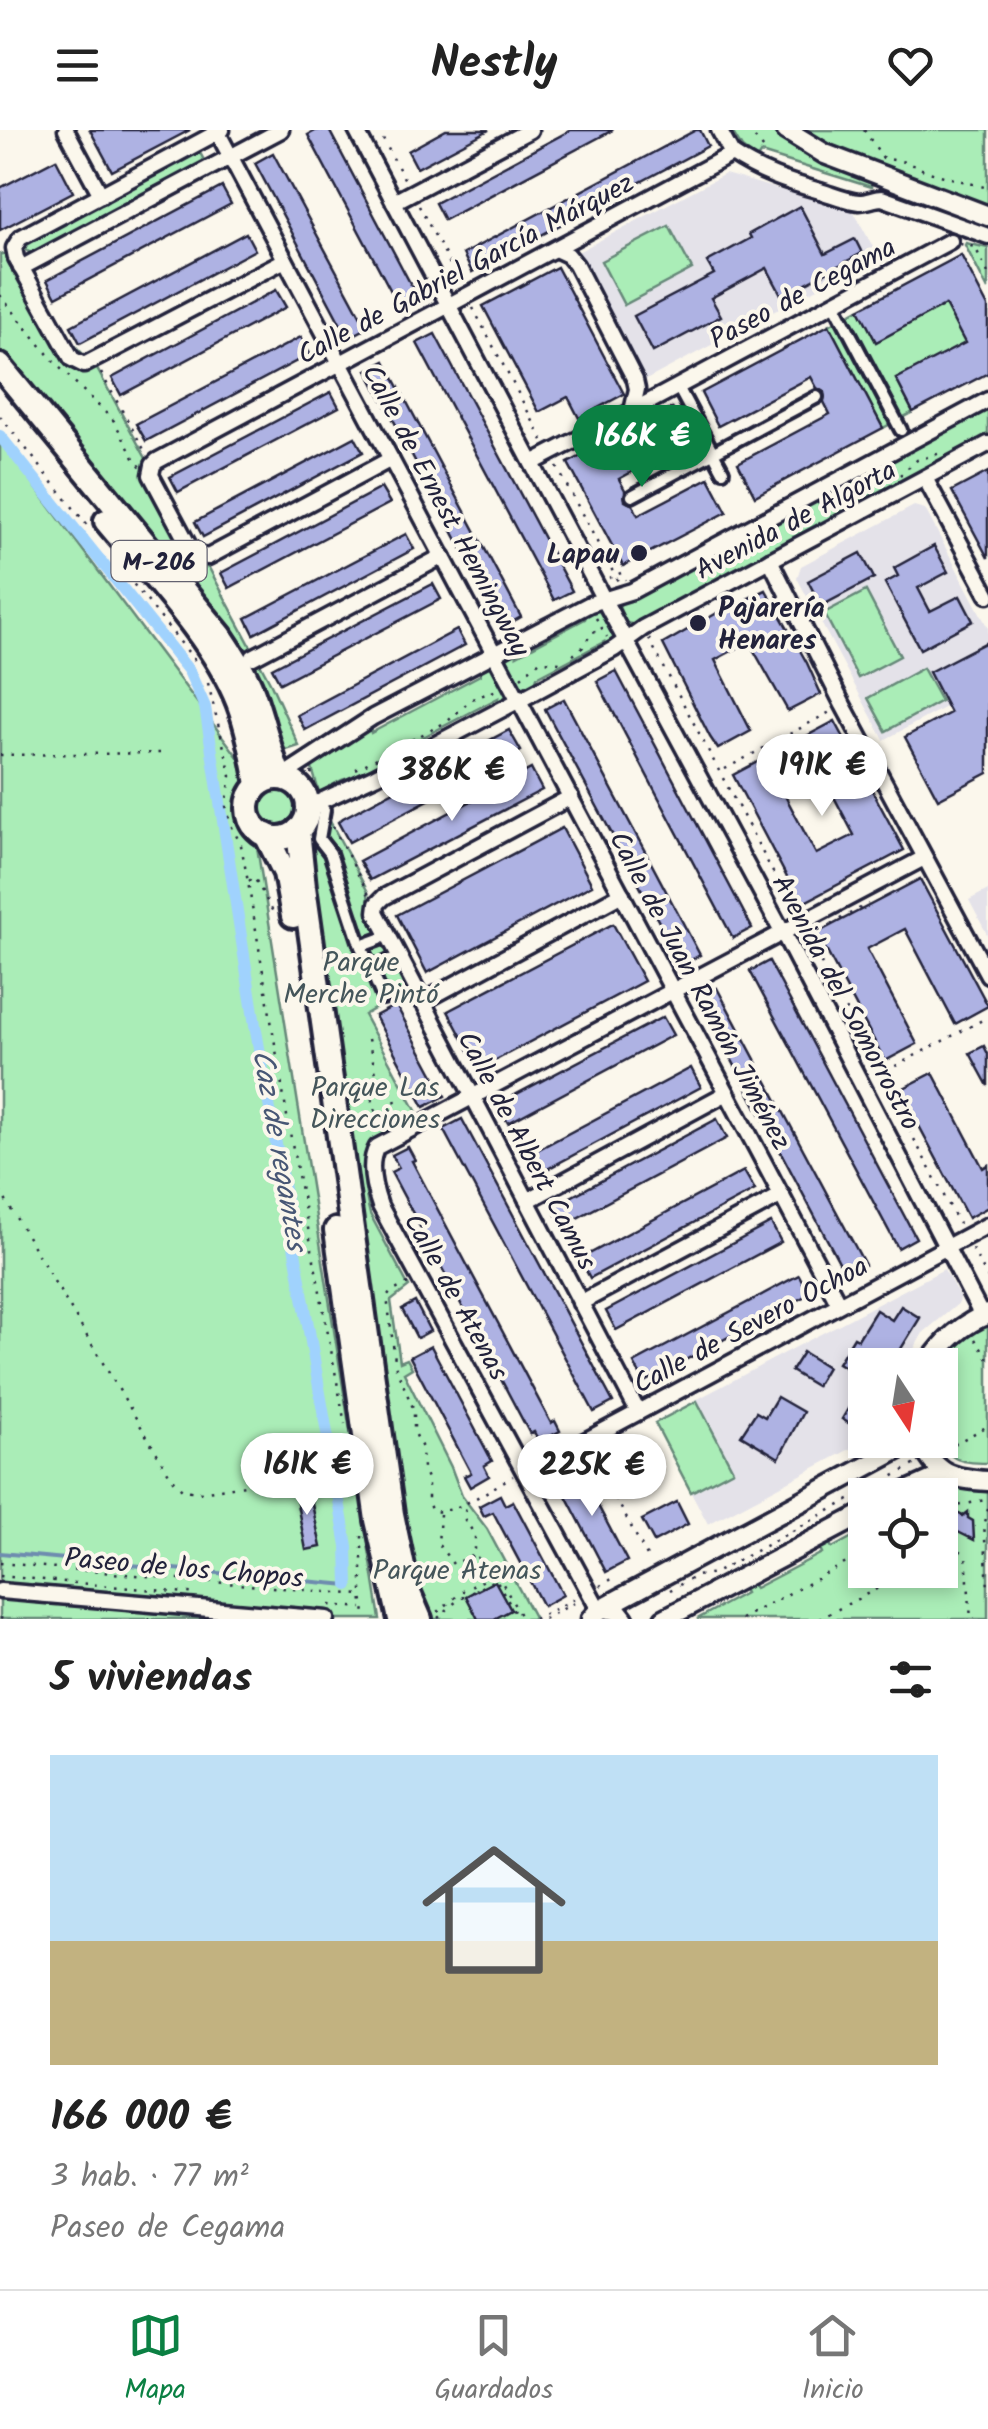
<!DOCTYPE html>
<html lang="es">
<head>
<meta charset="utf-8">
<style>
  :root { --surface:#fff; --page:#f6f6f6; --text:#222; --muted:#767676; --line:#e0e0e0; --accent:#0b8043 }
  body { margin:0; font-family:Kalam,sans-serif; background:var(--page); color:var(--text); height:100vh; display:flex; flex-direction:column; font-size:38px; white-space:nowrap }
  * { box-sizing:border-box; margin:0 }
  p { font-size:32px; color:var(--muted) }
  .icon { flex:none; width:55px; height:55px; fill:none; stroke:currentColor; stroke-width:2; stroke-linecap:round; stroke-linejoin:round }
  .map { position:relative; height:1489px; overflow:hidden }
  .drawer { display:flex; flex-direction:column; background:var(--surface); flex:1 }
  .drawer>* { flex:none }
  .needle { width:65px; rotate:168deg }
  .tools { position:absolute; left:848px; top:1218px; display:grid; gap:20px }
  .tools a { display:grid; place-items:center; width:110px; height:110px; border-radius:0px; background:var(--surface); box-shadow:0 5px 15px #0003; font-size:50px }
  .price { position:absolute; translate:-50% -85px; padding:0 22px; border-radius:35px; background:#fff; color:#222; font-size:32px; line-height:65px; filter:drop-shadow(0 2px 5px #0008) }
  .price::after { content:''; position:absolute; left:50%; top:60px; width:30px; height:22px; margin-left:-15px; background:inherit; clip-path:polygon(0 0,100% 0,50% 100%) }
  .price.current { background:var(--accent); color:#fff }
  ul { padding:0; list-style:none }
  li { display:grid; align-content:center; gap:20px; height:530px; padding:0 50px }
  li+li { border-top:2px solid var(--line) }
  li span { display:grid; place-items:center; height:310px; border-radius:0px; color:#555 }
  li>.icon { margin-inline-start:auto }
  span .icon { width:180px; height:180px; fill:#fffc; stroke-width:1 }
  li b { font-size:42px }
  h2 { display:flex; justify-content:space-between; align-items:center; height:120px; padding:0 50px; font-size:42px }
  header { display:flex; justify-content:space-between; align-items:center; height:130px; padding:0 50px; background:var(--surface); font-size:45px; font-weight:700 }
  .menu { display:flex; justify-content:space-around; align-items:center; height:140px; border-top:2px solid var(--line); background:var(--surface); font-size:28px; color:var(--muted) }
  .menu a { display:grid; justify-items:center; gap:5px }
  .menu .current { color:var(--accent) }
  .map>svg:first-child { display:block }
  .built { fill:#e4e2e9 }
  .green { fill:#aaedb7; stroke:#668879; stroke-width:2.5 }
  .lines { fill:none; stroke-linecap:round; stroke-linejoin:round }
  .stream { stroke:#6e8caf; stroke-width:4 }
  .canal { stroke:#a0d2fd; stroke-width:12 }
  .building { fill:#aeb2e3; stroke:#22223b; stroke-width:2.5 }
  .pedestrian-casing { stroke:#22223b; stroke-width:18 }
  .minor-casing { stroke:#22223b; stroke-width:21 }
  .tertiary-casing { stroke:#22223b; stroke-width:25 }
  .primary-casing { stroke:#22223b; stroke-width:30 }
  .path { stroke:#22223b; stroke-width:2.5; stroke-dasharray:2.5 8; stroke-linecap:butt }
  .pedestrian { stroke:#fbf7ec; stroke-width:10 }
  .minor { stroke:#fbf7ec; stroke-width:14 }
  .tertiary { stroke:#fbf7ec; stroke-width:18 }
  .primary { stroke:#fbf7ec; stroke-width:22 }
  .poi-dot { fill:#22223b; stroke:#fbf7ec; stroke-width:4 }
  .labels { text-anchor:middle; stroke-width:8; stroke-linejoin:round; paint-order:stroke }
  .shield { fill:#fbf7ec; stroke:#636270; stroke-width:2.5 }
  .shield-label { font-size:25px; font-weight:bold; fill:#22223b }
  .street-label { font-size:28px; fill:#22223b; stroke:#fbf7ec }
  .poi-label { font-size:28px; font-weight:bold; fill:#22223b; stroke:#fbf7ec; text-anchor:end }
  .park-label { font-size:28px; fill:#44555a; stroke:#fbf7ec }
  .water-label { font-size:30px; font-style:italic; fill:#485775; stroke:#fbf7ec }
</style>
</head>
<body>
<header><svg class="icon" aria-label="menu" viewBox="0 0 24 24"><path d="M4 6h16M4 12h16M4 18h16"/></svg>Nestly<svg class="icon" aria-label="heart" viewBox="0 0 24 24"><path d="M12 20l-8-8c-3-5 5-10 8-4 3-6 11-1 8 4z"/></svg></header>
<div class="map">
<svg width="988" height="1489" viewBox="0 0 988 1489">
  <rect width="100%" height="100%" fill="#fbf7ec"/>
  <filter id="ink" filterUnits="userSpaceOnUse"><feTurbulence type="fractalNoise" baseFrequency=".01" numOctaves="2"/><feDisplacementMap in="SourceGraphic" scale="20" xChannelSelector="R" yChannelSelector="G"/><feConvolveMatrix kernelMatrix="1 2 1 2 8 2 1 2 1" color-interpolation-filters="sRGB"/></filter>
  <g filter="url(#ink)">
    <g class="built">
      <polygon points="725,44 851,80 855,84 878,126 644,251 576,123"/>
      <polygon points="914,376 925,379 988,498 988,554 884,610 797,448 801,436"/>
      <polygon points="988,760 988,806 969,770"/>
      <polygon points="944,1139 960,1168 959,1173 923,1203 905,1235 865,1235 865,1310 867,1310 708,1394 654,1292"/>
    </g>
    <g class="green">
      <polygon points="731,0 773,0 812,27 872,50 871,57 761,23 757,29 742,18"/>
      <polygon points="800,0 988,0 988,78 845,25"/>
      <polygon points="199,21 205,32 34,123 30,123 25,119 28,112"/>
      <polygon points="669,96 692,139 624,175 601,131"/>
      <polygon points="966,113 988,118 988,160 965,115"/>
      <polygon points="0,124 20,124 66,206 97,239 147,330 162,348 197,414 188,425 197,434 209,438 271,554 299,616 286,620 275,609 224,497 0,221"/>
      <polygon points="947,173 968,213 896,249 913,282 883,298 829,195 859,179 877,211"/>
      <polygon points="988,276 988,309 637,495 626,493 619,477 623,469"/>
      <polygon points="0,310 244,635 380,1489 0,1489"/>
      <polygon points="866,461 900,526 858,548 824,483"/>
      <path d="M598,478C607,486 614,500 615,512L603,521L604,512L537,547L534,559L523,561L505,526L519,515L517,525L585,489L588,479Z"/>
      <path d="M489,534C501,539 510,558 507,570L496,578L498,568L383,628L380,639L342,650L319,662L311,635L330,624L369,595L371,603L480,545L482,535Z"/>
      <polygon points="923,538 941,571 886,601 868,568"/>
      <circle cx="277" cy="677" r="22"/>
      <path d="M324,680L368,762L370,790L407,860L364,885L419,986C408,992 383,1003 375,1011C358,1026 365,1065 370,1084L409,1157L391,1171L400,1232L407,1229L412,1238L404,1243L451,1337L462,1366L487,1399L534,1487L532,1489H434C409,1473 405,1409 399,1381L308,703L315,687Z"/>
      <path d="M988,1192V1333C978,1333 964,1333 955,1328C947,1323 945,1318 935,1316L932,1310H940V1235H938L959,1208Z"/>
      <polygon points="697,1271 733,1340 691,1362 655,1293"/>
      <polygon points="951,1358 988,1359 988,1489 697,1489 745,1463 741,1455 750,1451 755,1458 822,1423 818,1414 828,1410 832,1418 865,1400 865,1440 940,1440 940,1365 913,1365"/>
    </g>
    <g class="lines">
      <polyline class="stream" points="0,1423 348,1455"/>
      <polyline class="canal" points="0,306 189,541 205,577 255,895 347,1416 348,1455"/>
    </g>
    <g class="building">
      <polygon points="90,0 190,0 112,41"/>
      <polygon points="317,0 329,0 419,170 401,180 308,5"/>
      <polygon points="446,0 489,0 417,38 408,21"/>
      <polygon points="571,0 613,0 444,90 435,73"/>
      <polygon points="696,0 700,0 708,16 472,142 463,124"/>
      <polygon points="273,23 367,198 348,208 255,33"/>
      <polygon points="56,29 73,62 0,100 0,58"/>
      <polygon points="222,57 231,74 56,167 47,150"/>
      <polygon points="800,76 825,124 855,109 862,123 782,166 767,138 711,168 721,186 653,222 634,186 714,144 707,132 751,108 749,104"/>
      <polygon points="246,103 255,120 80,213 71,196"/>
      <polygon points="961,125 988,177 988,243 913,282 896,249 965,213 945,175 876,212 859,179"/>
      <polygon points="557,137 624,264 579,288 568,267 539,282 483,176"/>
      <polygon points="276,160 286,177 121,265 112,248"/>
      <polygon points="829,195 883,298 755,366 738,333 830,284 824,272 824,262 817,258 811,247 718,296 701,263"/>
      <polygon points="435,204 572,461 554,470 417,213"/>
      <polygon points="301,207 310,224 146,311 136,294"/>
      <polygon points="385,231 521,487 503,497 367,240"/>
      <polygon points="331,262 339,277 178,362 170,347"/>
      <polygon points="672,278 689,311 619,349 625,360 625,371 633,375 638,385 709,348 727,382 623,436 568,333"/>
      <polygon points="355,307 363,322 203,407 195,392"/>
      <polygon points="988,342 988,428 952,361"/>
      <polygon points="381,358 390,373 229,458 221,443"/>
      <polygon points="406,404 414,419 254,504 246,488"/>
      <polygon points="934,416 948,442 918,458 930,481 960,466 973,491 920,519 885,453 898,446 894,438"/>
      <polygon points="861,423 874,448 821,476 808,451"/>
      <polygon points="433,454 441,469 280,553 272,538"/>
      <polygon points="766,460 807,533 821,564 788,581 749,512 730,522 715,530 751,601 718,619 710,607 663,514 717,483"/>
      <polygon points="457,500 465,515 305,600 297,585"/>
      <polygon points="985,513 988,519 988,643 938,669 905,607 950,583 929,542"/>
      <polygon points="616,541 752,798 733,808 597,551"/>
      <polygon points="564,569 700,825 682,835 545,579"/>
      <polygon points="835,591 904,720 801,774 733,645 765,628 816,724 854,705 803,608"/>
      <polygon points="509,600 521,621 349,712 338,692 343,688"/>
      <polygon points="531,639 542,660 370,750 359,731"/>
      <polygon points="562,698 592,755 427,843 397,785"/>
      <polygon points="920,749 988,876 955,894 905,799 867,819 917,914 885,931 817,803"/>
      <polygon points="613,794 644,851 479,939 448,881"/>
      <polygon points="769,831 916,1108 898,1118 750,841"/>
      <polygon points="717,858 865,1135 846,1145 699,868"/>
      <polygon points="396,875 445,966 424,977 375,886"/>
      <polygon points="663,887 673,905 508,993 498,974"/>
      <polygon points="984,916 988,924 988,956 970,923"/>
      <polygon points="691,938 701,957 536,1045 526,1026"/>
      <polygon points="933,943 983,1038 988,1035 988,1077 968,1088 900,960"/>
      <polygon points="462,989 613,1272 594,1282 443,999"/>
      <polygon points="717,989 727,1008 562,1096 552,1077"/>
      <polygon points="408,1017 415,1030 412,1031 551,1293 555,1291 560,1301 539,1312 534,1302 530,1304 391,1042 399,1038 392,1025"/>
      <polygon points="744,1041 755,1060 590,1148 580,1129"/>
      <polygon points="771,1093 781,1112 616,1200 606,1181"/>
      <polygon points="799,1145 809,1164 644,1252 634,1233"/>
      <polygon points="415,1172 430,1201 417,1208 402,1179"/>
      <polygon points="901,1176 920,1188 891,1235 865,1235 865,1249 838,1233 854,1207 858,1209 876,1180 892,1190"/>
      <polygon points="431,1216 492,1331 484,1336 489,1346 470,1357 464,1346 471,1343 410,1227"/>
      <polygon points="803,1222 827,1237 816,1256 791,1241"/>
      <polygon points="865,1250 865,1303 842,1289"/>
      <polygon points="777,1267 803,1282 779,1328 741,1305 756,1282 765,1287"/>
      <polygon points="580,1336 585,1346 583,1347 627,1431 606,1442 562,1358 564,1357 558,1347"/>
      <polygon points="308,1355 321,1417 306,1420 294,1358"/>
      <polygon points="500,1365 505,1375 513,1371 563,1465 543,1476 493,1382 484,1386 479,1376"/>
      <polygon points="677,1372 688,1394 654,1412 642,1390"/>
      <polygon points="968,1382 968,1388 973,1391 974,1410 940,1393 957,1383 963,1386"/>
      <polygon points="495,1451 511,1480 494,1489 478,1489 466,1466"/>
    </g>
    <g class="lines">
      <defs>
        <g id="pedestrian">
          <polyline points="834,173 901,300"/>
          <polyline points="678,257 723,341"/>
          <polyline points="632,366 817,267"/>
          <polyline points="324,680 319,709 330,723 360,814 383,868"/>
          <polyline points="361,816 380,809"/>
          <polyline points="367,832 379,836 391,830"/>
        </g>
        <g id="minor">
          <polyline points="66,0 101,65"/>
          <polyline points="222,0 20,108 14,118 16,128 72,229 84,235 285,130"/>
          <polyline points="356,0 613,487 783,803 982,1186"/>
          <polyline points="719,0 732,24"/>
          <polyline points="218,3 839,1174"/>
          <polyline points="394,72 530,0"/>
          <polyline points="21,138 281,0"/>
          <polyline points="632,281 950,111"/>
          <path d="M391,329L208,427L197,425L189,416L151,345L153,335L157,331L732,24C760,43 788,52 820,61C833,65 846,71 859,72C868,72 874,68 882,68L988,106"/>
          <polyline points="532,333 632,281 637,259 635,250 576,135 568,125 555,119"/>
          <polyline points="925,348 988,465"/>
          <polyline points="770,430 843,575 988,845"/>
          <polyline points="253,527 443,426"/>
          <polyline points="281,647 373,587 590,474 632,461 988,270"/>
          <polyline points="571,667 384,767 377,774 376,782 638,1282"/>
          <polyline points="307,684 321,671 375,646 531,564 614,519 643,498 988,314"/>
          <polyline points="422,872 622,764"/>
          <polyline points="527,1071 727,963"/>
          <polyline points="580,1173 782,1065"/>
          <polyline points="525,1343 988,1095"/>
          <polyline points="0,1461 327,1489"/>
          <path d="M599,1480L380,1076C374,1059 367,1034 377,1017L417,996L924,728"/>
        </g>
        <g id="tertiary">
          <polyline points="786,0 825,24 988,86"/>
          <path d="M928,1235C943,1212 962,1194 988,1184"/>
          <path d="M921,1310C934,1345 953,1349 988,1351"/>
          <polyline points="899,1365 946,1344"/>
          <polyline points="602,1478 617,1480 624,1489"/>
          <polyline points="591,1489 599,1480 916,1310"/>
          <polyline points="664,1489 865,1383"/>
        </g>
        <g id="primary">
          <path d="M0,236L221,506C233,524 245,542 253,563C263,591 269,620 280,647"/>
          <path d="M106,391C150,444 213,508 238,572C248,598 253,627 258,654"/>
          <circle cx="278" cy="678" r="30"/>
          <polyline points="298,700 304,757 392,1384 408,1461 420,1489"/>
          <polyline points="266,705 285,743 293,786"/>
          <polyline points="336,1100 377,1390 400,1489"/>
        </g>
      </defs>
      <use href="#pedestrian" class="pedestrian-casing"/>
      <use href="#minor" class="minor-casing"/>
      <use href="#tertiary" class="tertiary-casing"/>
      <use href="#primary" class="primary-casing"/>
      <g class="path">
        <polyline points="378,0 406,52"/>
        <polyline points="748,0 764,19"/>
        <polyline points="864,0 883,28 905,32 929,42 988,58"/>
        <polyline points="419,76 460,153"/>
        <polyline points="960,114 975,117 988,143"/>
        <polyline points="0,165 55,233 114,291 134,328 141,337"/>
        <polyline points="473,178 544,312"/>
        <polyline points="101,243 146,323"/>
        <polyline points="0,286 91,400"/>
        <polyline points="557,337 619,453"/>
        <polyline points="900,345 917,330 941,323"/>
        <polyline points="114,430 197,533"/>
        <polyline points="609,448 621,443 626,450"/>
        <polyline points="596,488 607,507"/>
        <polyline points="649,509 793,780"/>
        <polyline points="573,525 583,517 592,502 603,499"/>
        <polyline points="521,547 540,531 562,532"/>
        <polyline points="208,553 231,646 226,676 232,697 241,715 248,752 288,992 345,1294"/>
        <polyline points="0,625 167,623"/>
        <polyline points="356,639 448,591 472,569 497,560"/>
        <polyline points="725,639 832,581"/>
        <polyline points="311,642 316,658"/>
        <polyline points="333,697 369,765"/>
        <polyline points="249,751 254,747 273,782"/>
        <polyline points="812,804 868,774"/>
        <polyline points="806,805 959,1094"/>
        <path d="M368,909L379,956C372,964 371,970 375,980L389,987L392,995"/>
        <polyline points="886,941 988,887"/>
        <path d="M381,956C397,962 400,974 389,987"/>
        <polyline points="0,1061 173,1350 183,1360 201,1362 351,1338"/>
        <polyline points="972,1119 988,1148"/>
        <path d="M408,1154L391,1162L387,1167L396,1238L414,1280V1301L422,1318L423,1339L428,1351V1373L432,1381C454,1386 493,1357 513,1346"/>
        <polyline points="975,1209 988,1229"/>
        <polyline points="945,1319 988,1296"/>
        <polyline points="591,1322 649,1430"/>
        <polyline points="988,1379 984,1392 988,1459"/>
        <polyline points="940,1383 952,1377 985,1370"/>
        <polyline points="440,1384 438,1414 453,1434 475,1425 475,1405 463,1387 468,1373"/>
        <polyline points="362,1406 362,1466 366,1489"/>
        <path d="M940,1425C950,1419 958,1416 966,1426L971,1489"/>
        <polyline points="477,1427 489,1445"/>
        <polyline points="0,1433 361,1465"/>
        <polyline points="0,1446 198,1464"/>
        <polyline points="600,1456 612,1449 614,1452"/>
        <polyline points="670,1460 696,1446 715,1443 916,1334"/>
        <polyline points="330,1475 362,1478"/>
        <polyline points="438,1482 463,1461 497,1443 522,1489"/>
        <polyline points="0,1488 3,1489"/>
        <polyline points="438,1488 459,1469 496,1449 518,1489"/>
        <polyline points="148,1489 151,1489"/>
        <polyline points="534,1489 575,1469"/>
        <polyline points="544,1489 578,1471"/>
        <polyline points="741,1489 865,1423"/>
        <polyline points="819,1489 913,1440"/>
      </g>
      <use href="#pedestrian" class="pedestrian"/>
      <use href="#minor" class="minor"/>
      <use href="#tertiary" class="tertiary"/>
      <use href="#primary" class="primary"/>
    </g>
  </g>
  <g class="poi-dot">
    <circle cx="639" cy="423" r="10"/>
    <circle cx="698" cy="493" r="10"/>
  </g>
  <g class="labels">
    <rect class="shield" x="111.5" y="411" width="95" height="40" rx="8"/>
    <g class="shield-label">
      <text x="159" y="440">M-206</text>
    </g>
    <g class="street-label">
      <text transform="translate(465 138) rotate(-28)" y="10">Calle de Gabriel García Márquez</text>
      <text transform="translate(802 162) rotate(-28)" y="10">Paseo de Cegama</text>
      <text transform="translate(447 380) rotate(62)" y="10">Calle de Ernest Hemingway</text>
      <text transform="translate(795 389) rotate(-28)" y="10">Avenida de Algorta</text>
      <text transform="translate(701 860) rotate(62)" y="10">Calle de Juan Ramón Jiménez</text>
      <text transform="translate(847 872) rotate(62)" y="10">Avenida del Somorrostro</text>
      <text transform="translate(528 1020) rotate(62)" y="10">Calle de Albert Camus</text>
      <text transform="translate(457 1166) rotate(61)" y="10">Calle de Atenas</text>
      <text transform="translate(750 1194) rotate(-28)" y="10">Calle de Severo Ochoa</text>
      <text transform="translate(184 1437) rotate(5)" y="10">Paseo de los Chopos</text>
    </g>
    <g class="poi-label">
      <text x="619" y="433">Lapau</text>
      <text x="718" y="487" text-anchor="start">Pajarería<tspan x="718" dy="32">Henares</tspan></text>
    </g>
    <g class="park-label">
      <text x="361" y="841">Parque<tspan x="361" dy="32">Merche Pintó</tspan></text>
      <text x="375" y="966">Parque Las<tspan x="375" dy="32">Direcciones</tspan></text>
      <text x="457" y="1449">Parque Atenas</text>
    </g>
    <g class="water-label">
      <text transform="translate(280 1020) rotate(80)" y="10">Caz de regantes</text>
    </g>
  </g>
</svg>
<div class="tools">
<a><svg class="needle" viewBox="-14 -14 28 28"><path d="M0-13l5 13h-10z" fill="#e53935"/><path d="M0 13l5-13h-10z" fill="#767676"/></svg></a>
<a><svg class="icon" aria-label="locate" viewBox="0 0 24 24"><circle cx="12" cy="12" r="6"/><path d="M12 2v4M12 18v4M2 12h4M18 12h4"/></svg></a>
</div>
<b class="price current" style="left:642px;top:360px">166K €</b>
<b class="price" style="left:822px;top:689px">191K €</b>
<b class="price" style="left:452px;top:694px">386K €</b>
<b class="price" style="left:307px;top:1388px">161K €</b>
<b class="price" style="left:592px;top:1389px">225K €</b>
</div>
<section class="drawer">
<h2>5 viviendas<svg class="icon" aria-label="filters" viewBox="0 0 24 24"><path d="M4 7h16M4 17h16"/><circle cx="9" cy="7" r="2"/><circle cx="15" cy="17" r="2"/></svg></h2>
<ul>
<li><span style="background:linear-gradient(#bfe0f5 60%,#c2b280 0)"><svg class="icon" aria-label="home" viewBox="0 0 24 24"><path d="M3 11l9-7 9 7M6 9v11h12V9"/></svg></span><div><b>166 000 €</b><p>3 hab. · 77 m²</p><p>Paseo de Cegama</p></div></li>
</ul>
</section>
<nav class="menu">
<a class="current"><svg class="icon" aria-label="map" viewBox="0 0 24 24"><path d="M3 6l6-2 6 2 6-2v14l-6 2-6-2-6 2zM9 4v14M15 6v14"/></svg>Mapa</a>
<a><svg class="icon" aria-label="saved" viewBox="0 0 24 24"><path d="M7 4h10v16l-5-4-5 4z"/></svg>Guardados</a>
<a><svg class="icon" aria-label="home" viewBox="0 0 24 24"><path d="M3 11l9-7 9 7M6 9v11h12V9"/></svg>Inicio</a>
</nav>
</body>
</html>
